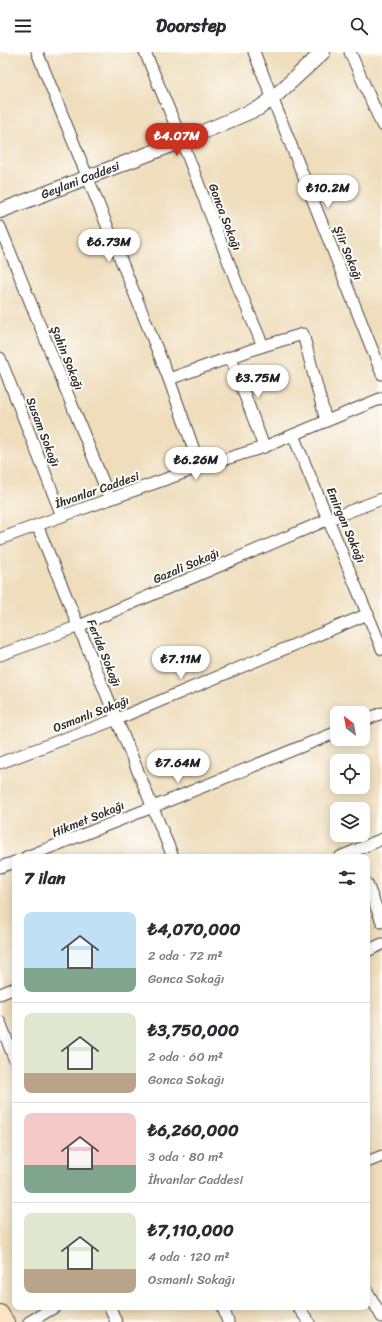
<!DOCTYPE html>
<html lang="tr">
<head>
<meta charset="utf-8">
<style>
  :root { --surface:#fff; --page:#f7f7f7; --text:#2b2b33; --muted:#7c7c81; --line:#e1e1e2; --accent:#c8321e }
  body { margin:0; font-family:Sriracha,sans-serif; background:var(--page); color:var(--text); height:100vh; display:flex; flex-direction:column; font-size:15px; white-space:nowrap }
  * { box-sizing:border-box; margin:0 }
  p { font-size:13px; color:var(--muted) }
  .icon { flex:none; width:22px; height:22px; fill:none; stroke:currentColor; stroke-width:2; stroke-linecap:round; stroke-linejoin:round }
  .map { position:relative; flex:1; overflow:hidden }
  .sheet { position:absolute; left:12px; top:802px; width:358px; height:456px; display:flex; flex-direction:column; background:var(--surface); border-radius:8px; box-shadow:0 2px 10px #0003 }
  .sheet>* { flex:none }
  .needle { width:26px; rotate:329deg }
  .tools { position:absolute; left:330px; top:654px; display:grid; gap:8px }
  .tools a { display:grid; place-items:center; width:40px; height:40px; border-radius:8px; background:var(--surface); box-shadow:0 2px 10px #0003; font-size:20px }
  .price { position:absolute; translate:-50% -34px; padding:0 9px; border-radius:14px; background:#fff; color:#222; font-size:13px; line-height:26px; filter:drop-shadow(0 1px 2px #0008) }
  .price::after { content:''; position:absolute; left:50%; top:24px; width:12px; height:9px; margin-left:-6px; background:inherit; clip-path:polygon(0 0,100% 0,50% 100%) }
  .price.selected { background:var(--accent); color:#fff }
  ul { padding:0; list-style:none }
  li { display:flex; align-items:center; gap:12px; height:100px; padding:0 12px }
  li+li { border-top:1px solid var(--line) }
  li span { display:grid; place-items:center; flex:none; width:112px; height:80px; border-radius:8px; color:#555 }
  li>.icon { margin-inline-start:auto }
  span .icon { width:48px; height:48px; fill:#fffc; stroke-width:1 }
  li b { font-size:17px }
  h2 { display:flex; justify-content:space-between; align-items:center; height:48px; padding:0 12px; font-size:17px }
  header { display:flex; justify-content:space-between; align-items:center; height:52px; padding:0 12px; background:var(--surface); font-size:18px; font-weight:800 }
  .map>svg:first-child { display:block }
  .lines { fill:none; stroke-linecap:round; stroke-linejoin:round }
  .minor-casing { stroke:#484641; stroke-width:13 }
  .tertiary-casing { stroke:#484641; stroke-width:16 }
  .secondary-casing { stroke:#484641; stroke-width:18 }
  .minor { stroke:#fff; stroke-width:11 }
  .tertiary { stroke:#fff; stroke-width:14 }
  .secondary { stroke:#ffe4c6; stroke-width:16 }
  .labels { text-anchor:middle; stroke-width:4; stroke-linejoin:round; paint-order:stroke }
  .street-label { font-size:12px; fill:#2b2b2b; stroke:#fdfcf7 }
</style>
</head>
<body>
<header><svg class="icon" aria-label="menu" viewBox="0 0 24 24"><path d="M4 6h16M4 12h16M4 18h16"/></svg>Doorstep<svg class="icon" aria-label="search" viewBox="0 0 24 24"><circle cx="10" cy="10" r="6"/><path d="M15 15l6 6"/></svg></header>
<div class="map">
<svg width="382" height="1270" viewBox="0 0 382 1270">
  <rect width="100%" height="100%" fill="#fdfcf7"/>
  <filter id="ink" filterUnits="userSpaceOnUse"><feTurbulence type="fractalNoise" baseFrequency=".025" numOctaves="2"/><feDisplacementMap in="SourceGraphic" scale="8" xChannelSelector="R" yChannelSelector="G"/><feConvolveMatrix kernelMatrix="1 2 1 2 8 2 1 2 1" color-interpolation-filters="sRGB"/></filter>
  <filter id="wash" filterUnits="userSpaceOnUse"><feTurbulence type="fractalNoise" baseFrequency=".012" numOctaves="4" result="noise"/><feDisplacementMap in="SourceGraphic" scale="16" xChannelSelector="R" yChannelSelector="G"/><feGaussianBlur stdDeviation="0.9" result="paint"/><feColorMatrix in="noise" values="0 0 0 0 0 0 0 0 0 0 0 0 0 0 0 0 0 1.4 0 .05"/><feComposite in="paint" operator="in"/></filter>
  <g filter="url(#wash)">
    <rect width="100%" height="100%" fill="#efddbb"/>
  </g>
  <g filter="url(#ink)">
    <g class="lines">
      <defs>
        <g id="minor">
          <polyline points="37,0 169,327 200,415"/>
          <polyline points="145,0 182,89 239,237 263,294"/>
          <polyline points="254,0 382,322"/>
          <polyline points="350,0 382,73"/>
          <polyline points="0,175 110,447"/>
          <polyline points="0,306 62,464"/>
          <polyline points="231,306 264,395"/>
          <polyline points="169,327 263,294 303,282 326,369"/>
          <polyline points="293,383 382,597"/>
          <polyline points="37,473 173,805"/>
          <polyline points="0,487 62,464 200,415 264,395 382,346"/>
          <polyline points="0,603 79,574 329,467 382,447"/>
          <polyline points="363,669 382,661"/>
          <polyline points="0,711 117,667 368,562"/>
          <polyline points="26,805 153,755 337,680"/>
          <polyline points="340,805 382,787"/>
          <polyline points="0,815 15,810"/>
          <polyline points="367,832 382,870"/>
          <polyline points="367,899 382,892"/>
          <polyline points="0,942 15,936"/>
          <polyline points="0,970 15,1009"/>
          <polyline points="367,1110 382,1104"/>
          <polyline points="367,1239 382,1265"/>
          <polyline points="110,1255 116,1270"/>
          <polyline points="223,1255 228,1270"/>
          <polyline points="298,1255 309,1270"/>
          <polyline points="29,1270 55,1255"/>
        </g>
        <g id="tertiary">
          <path id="s1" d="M0,159L182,89L259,56L272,47L323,0"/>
        </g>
        <polyline id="secondary" points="0,1261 6,1270"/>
      </defs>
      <use href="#minor" class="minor-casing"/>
      <use href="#tertiary" class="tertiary-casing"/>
      <use href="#secondary" class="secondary-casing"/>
      <use href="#minor" class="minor"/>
      <use href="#tertiary" class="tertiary"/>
      <use href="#secondary" class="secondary"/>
    </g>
  </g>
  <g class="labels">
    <g class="street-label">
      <text dy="4" stroke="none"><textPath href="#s1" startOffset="86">Geylani Caddesi</textPath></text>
      <text transform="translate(225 165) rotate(69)" y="4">Gonca Sokağı</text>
      <text transform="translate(348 201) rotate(68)" y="4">Şiir Sokağı</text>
      <text transform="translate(67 306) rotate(68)" y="4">Şahin Sokağı</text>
      <text transform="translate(43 380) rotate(69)" y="4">Susam Sokağı</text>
      <text transform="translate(97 438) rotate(-19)" y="4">İhvanlar Caddesi</text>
      <text transform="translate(346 473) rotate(67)" y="4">Emirgan Sokağı</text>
      <text transform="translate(186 514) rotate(-23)" y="4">Gazali Sokağı</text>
      <text transform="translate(104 601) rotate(68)" y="4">Feride Sokağı</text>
      <text transform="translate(91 662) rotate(-21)" y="4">Osmanlı Sokağı</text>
      <text transform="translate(88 767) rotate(-22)" y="4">Hikmet Sokağı</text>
    </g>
  </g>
</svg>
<div class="tools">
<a><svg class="needle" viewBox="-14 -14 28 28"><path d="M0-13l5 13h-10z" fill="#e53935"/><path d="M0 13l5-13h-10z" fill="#7c7c81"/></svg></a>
<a><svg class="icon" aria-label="locate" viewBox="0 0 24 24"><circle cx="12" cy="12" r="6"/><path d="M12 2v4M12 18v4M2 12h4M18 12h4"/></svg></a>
<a><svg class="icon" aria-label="layers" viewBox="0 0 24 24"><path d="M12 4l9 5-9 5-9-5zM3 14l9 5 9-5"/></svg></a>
</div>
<b class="price selected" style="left:177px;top:105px">₺4.07M</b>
<b class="price" style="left:328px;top:157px">₺10.2M</b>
<b class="price" style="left:109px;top:211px">₺6.73M</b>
<b class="price" style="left:258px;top:347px">₺3.75M</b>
<b class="price" style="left:196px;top:429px">₺6.26M</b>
<b class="price" style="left:181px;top:628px">₺7.11M</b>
<b class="price" style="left:178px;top:732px">₺7.64M</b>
<section class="sheet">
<h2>7 ilan<svg class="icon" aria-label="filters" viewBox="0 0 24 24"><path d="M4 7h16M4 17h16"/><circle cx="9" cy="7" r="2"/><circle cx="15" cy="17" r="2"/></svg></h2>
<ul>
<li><span style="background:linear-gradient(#bfe0f5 70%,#7fa58c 0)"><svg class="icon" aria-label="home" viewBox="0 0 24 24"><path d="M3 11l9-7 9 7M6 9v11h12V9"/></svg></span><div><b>₺4,070,000</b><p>2 oda · 72 m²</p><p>Gonca Sokağı</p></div></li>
<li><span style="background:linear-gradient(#dfe7d0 75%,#b9a48a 0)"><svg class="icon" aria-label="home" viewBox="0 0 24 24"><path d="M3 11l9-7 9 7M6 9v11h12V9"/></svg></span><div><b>₺3,750,000</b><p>2 oda · 60 m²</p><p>Gonca Sokağı</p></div></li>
<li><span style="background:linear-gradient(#f6c9c9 65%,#7fa58c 0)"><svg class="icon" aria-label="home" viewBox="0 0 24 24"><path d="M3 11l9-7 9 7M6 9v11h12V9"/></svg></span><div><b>₺6,260,000</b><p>3 oda · 80 m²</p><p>İhvanlar Caddesi</p></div></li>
<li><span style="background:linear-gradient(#dfe7d0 70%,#b9a48a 0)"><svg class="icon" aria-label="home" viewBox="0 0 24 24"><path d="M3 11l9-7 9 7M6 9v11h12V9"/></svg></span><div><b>₺7,110,000</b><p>4 oda · 120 m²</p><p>Osmanlı Sokağı</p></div></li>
</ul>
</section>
</div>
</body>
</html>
